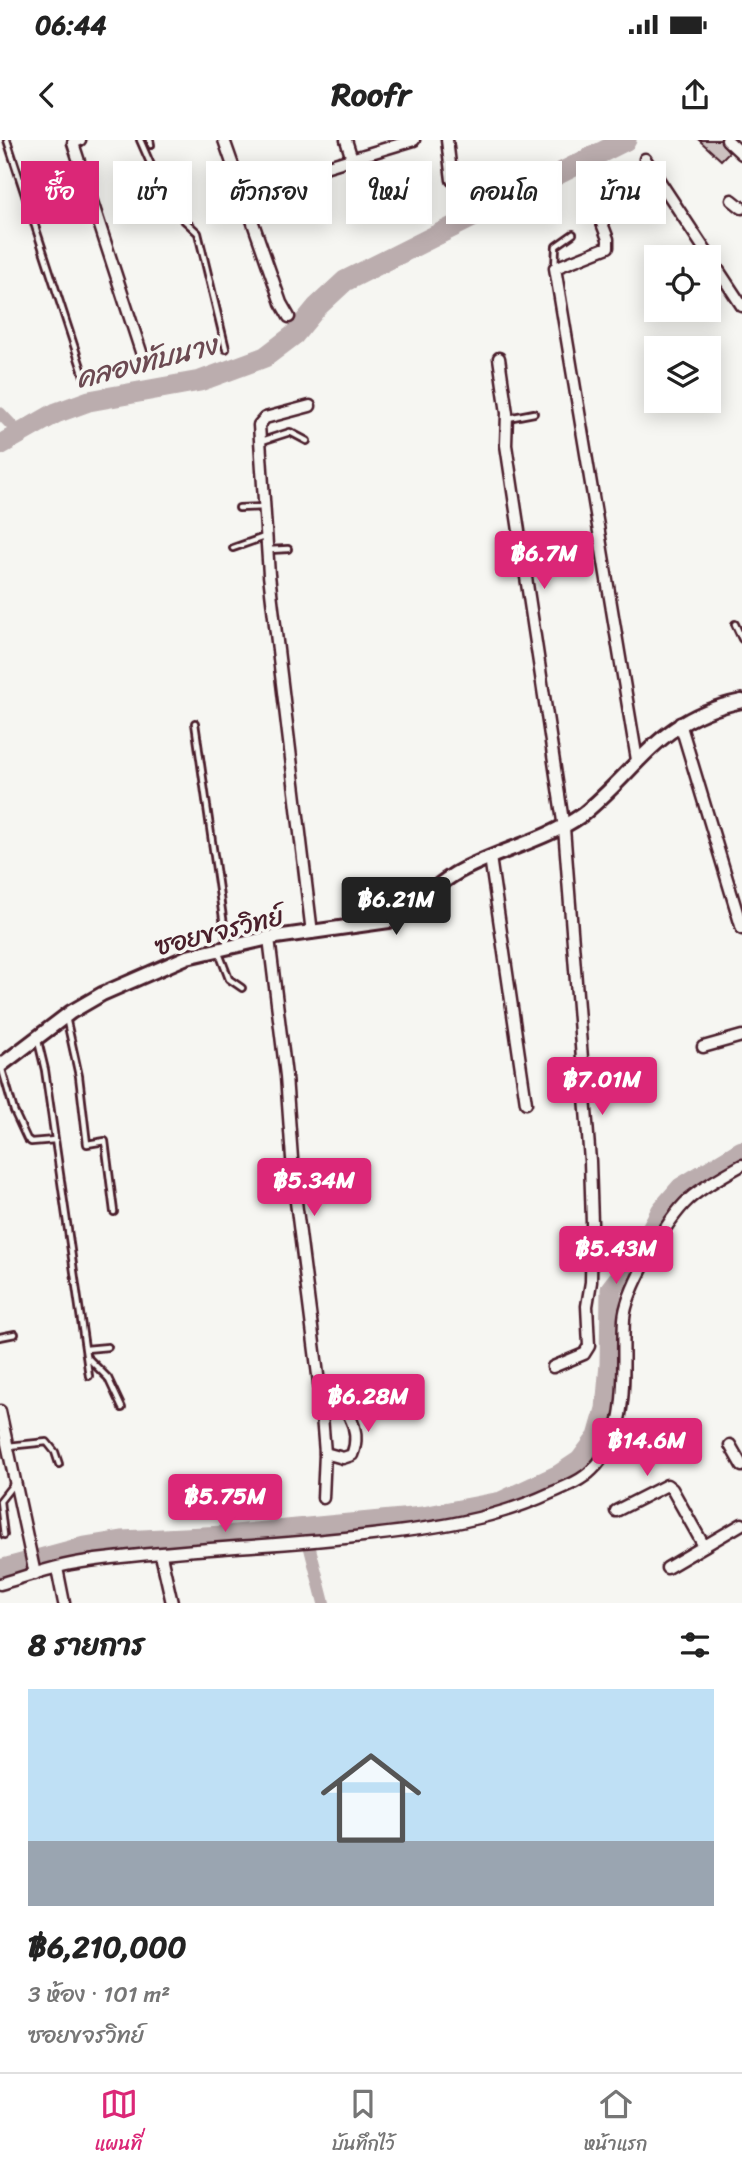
<!DOCTYPE html>
<html lang="th">
<head>
<meta charset="utf-8">
<style>
  :root { --surface:#fff; --page:#f2f2f2; --text:#222; --muted:#767676; --line:#e0e0e0; --accent:#db2777 }
  body { margin:0; font-family:Sriracha,"Playpen Sans Thai",sans-serif; background:var(--page); color:var(--text); height:100vh; display:flex; flex-direction:column; font-size:26px; white-space:nowrap }
  * { box-sizing:border-box; margin:0 }
  p { font-size:23px; color:var(--muted) }
  .icon { flex:none; width:38px; height:38px; fill:none; stroke:currentColor; stroke-width:2; stroke-linecap:round; stroke-linejoin:round }
  .map { position:relative; height:1463px; overflow:hidden }
  .side { display:flex; flex-direction:column; background:var(--surface); flex:1 }
  .side>* { flex:none }
  .hud { position:absolute; left:21px; top:21px; width:700px; height:63px; display:flex; gap:14px }
  .controls { position:absolute; left:644px; top:105px; display:grid; gap:14px }
  .controls a { display:grid; place-items:center; width:77px; height:77px; border-radius:0px; background:var(--surface); box-shadow:0 4px 18px #0003; font-size:35px }
  .price { position:absolute; translate:-50% -60px; padding:0 16px; border-radius:7px; background:var(--accent); color:#fff; font-size:23px; line-height:46px; filter:drop-shadow(0 2px 4px #0008) }
  .price::after { content:''; position:absolute; left:50%; top:42px; width:21px; height:16px; margin-left:-10px; background:inherit; clip-path:polygon(0 0,100% 0,50% 100%) }
  .price.on { background:#222; color:#fff }
  ul { padding:0; list-style:none }
  li { display:grid; align-content:center; gap:14px; height:371px; padding:0 28px }
  li span { display:grid; place-items:center; height:217px; border-radius:0px; color:#555 }
  li>.icon { margin-inline-start:auto }
  span .icon { width:126px; height:126px; fill:#fffc; stroke-width:1 }
  li b { font-size:30px }
  h2 { display:flex; justify-content:space-between; align-items:center; height:84px; padding:0 28px; font-size:30px }
  .tag { padding:0 24px; border-radius:0px; background:var(--surface); box-shadow:0 4px 18px #0003; font-size:24px; line-height:63px }
  .tag.on { background:var(--accent); color:#fff }
  .status { display:flex; justify-content:space-between; align-items:center; height:49px; padding:0 35px; background:var(--surface); direction:ltr }
  .status svg { height:19px; fill:currentColor }
  header { display:flex; justify-content:space-between; align-items:center; height:91px; padding:0 28px; background:var(--surface); font-size:32px; font-weight:800 }
  .tab-bar { display:flex; justify-content:space-around; align-items:center; height:98px; border-top:2px solid var(--line); background:var(--surface); font-size:19px; color:var(--muted) }
  .tab-bar a { display:grid; justify-items:center; gap:4px }
  .tab-bar .on { color:var(--accent) }
  .map>svg:first-child { display:block }
  .lines { fill:none; stroke-linecap:round; stroke-linejoin:round }
  .canal { stroke:#bbadae; stroke-width:12 }
  .river { stroke:#bbadae; stroke-width:21 }
  .building { fill:#ccc1c0; stroke:#4a1f2b; stroke-width:2 }
  .service-casing { stroke:#4a1f2b; stroke-width:10 }
  .minor-casing { stroke:#4a1f2b; stroke-width:15 }
  .tertiary-casing { stroke:#4a1f2b; stroke-width:18 }
  .service { stroke:#f6f6f2; stroke-width:4.5 }
  .minor { stroke:#f6f6f2; stroke-width:10 }
  .tertiary { stroke:#f6f6f2; stroke-width:12 }
  .labels { text-anchor:middle; stroke-width:7; stroke-linejoin:round; paint-order:stroke }
  .street-label { font-size:26px; fill:#4a1f2b; stroke:#f6f6f2 }
  .water-label { font-size:28px; font-style:italic; fill:#6c4a52; stroke:#f6f6f2 }
</style>
</head>
<body>
<div class="status"><b>06:44</b><svg viewBox="0 0 49 12"><path d="M0 12V9h3v3zM5 12V6h3v6zM10 12V3h3v9zM15 12V0h3v12zM26 1h20v11H26zM47 4h2v5h-2z"/></svg></div>
<header><svg class="icon" aria-label="back" viewBox="0 0 24 24"><path d="M15 5l-7 7 7 7"/></svg>Roofr<svg class="icon" aria-label="share" viewBox="0 0 24 24"><path d="M12 15V3M7 8l5-5 5 5M5 13v7h14v-7"/></svg></header>
<div class="map">
<svg width="742" height="1463" viewBox="0 0 742 1463">
  <rect width="100%" height="100%" fill="#f6f6f2"/>
  <filter id="ink" filterUnits="userSpaceOnUse"><feTurbulence type="fractalNoise" baseFrequency=".0143" numOctaves="2"/><feDisplacementMap in="SourceGraphic" scale="14" xChannelSelector="R" yChannelSelector="G"/><feConvolveMatrix kernelMatrix="1 2 1 2 8 2 1 2 1" color-interpolation-filters="sRGB"/></filter>
  <g filter="url(#ink)">
    <g class="lines">
      <g class="canal">
        <polyline points="0,273 19,293"/>
        <polyline points="305,1389 324,1463"/>
      </g>
      <g class="river">
        <polyline points="0,305 56,273 89,261 200,241 265,217 294,195 317,167 345,141 626,0"/>
        <polyline points="0,1430 85,1407 122,1401 224,1396 423,1377 501,1362 559,1335 580,1321 598,1297 606,1269 610,1224 611,1149 638,1114 662,1070 681,1048 742,1011"/>
      </g>
    </g>
    <polygon class="building" points="699,0 720,0 729,12 721,20"/>
    <g class="lines">
      <defs>
        <g id="service">
          <polyline points="7,0 84,236"/>
          <polyline points="140,0 169,66 198,93 226,209"/>
          <polyline points="150,0 151,5"/>
          <polyline points="555,127 556,106 573,94"/>
          <polyline points="508,278 534,273"/>
          <polyline points="262,301 290,292 307,301"/>
          <polyline points="239,368 265,367"/>
          <polyline points="233,408 267,396"/>
          <polyline points="269,410 288,409"/>
          <polyline points="735,484 742,499"/>
          <polyline points="195,583 227,806"/>
          <polyline points="219,813 229,839 242,848"/>
          <polyline points="66,877 79,936 87,1004 105,1001 114,1072"/>
          <polyline points="38,901 45,930 89,1236"/>
          <polyline points="1,926 14,971 27,999 31,1002 55,1000"/>
          <polyline points="0,1197 15,1194"/>
          <polyline points="86,1209 108,1207"/>
          <polyline points="88,1218 108,1238 122,1268"/>
          <polyline points="8,1306 47,1302 55,1312 59,1324"/>
          <polyline points="4,1395 0,1361 15,1342"/>
        </g>
        <g id="minor">
          <polyline points="80,0 73,3 144,221"/>
          <polyline points="224,0 281,163 289,177"/>
          <polyline points="346,0 352,19"/>
          <polyline points="447,0 452,40"/>
          <polyline points="727,0 742,14"/>
          <polyline points="645,19 742,166"/>
          <polyline points="308,32 414,0"/>
          <polyline points="591,55 608,99 608,107 555,128 637,620"/>
          <polyline points="732,60 742,68"/>
          <polyline points="499,218 507,273 506,305 564,688 590,1021 592,1083 591,1142 587,1166 589,1206 584,1214 553,1227"/>
          <polyline points="310,266 265,278 259,285 269,435 312,793"/>
          <polyline points="680,583 742,789"/>
          <polyline points="490,717 526,963"/>
          <polyline points="269,798 286,936 294,1046 320,1251 325,1313 323,1358"/>
          <polyline points="703,907 742,896"/>
          <path d="M320,1251C345,1260 363,1288 352,1315L343,1318L325,1313"/>
          <polyline points="0,1271 35,1434"/>
          <polyline points="730,1305 742,1326"/>
          <polyline points="616,1371 667,1345 672,1349 704,1406"/>
          <polyline points="161,1415 172,1463"/>
          <polyline points="57,1428 64,1463"/>
          <polyline points="667,1428 742,1384"/>
          <path d="M0,1444C27,1436 54,1426 82,1422C177,1408 275,1407 372,1395C434,1388 493,1380 551,1353C565,1347 581,1341 592,1330C633,1289 621,1231 624,1179C626,1150 667,1079 689,1059C704,1046 724,1035 742,1025"/>
        </g>
        <path id="tertiary" d="M0,926L71,872L102,854L187,817L269,798L389,781C417,768 436,742 464,729C503,709 546,700 582,675C641,627 659,578 742,561"/>
      </defs>
      <use href="#service" class="service-casing"/>
      <use href="#minor" class="minor-casing"/>
      <use href="#tertiary" class="tertiary-casing"/>
      <use href="#service" class="service"/>
      <use href="#minor" class="minor"/>
      <use href="#tertiary" class="tertiary"/>
    </g>
  </g>
  <g class="labels">
    <g class="street-label">
      <text transform="translate(219 791) rotate(-14)" y="9">ซอยขจรวิทย์</text>
    </g>
    <g class="water-label">
      <text transform="translate(146 221) rotate(-14)" y="10">คลองทับนาง</text>
    </g>
  </g>
</svg>
<div class="controls">
<a><svg class="icon" aria-label="locate" viewBox="0 0 24 24"><circle cx="12" cy="12" r="6"/><path d="M12 2v4M12 18v4M2 12h4M18 12h4"/></svg></a>
<a><svg class="icon" aria-label="layers" viewBox="0 0 24 24"><path d="M12 4l9 5-9 5-9-5zM3 14l9 5 9-5"/></svg></a>
</div>
<b class="price" style="left:544px;top:451px">฿6.7M</b>
<b class="price on" style="left:396px;top:797px">฿6.21M</b>
<b class="price" style="left:602px;top:977px">฿7.01M</b>
<b class="price" style="left:314px;top:1078px">฿5.34M</b>
<b class="price" style="left:616px;top:1146px">฿5.43M</b>
<b class="price" style="left:368px;top:1294px">฿6.28M</b>
<b class="price" style="left:647px;top:1338px">฿14.6M</b>
<b class="price" style="left:225px;top:1394px">฿5.75M</b>
<div class="hud">
<a class="tag on">ซื้อ</a>
<a class="tag">เช่า</a>
<a class="tag">ตัวกรอง</a>
<a class="tag">ใหม่</a>
<a class="tag">คอนโด</a>
<a class="tag">บ้าน</a>
</div>
</div>
<section class="side">
<h2>8 รายการ<svg class="icon" aria-label="filters" viewBox="0 0 24 24"><path d="M4 7h16M4 17h16"/><circle cx="9" cy="7" r="2"/><circle cx="15" cy="17" r="2"/></svg></h2>
<ul>
<li><span style="background:linear-gradient(#bfe0f5 70%,#9aa5b1 0)"><svg class="icon" aria-label="home" viewBox="0 0 24 24"><path d="M3 11l9-7 9 7M6 9v11h12V9"/></svg></span><div><b>฿6,210,000</b><p>3 ห้อง · 101 m²</p><p>ซอยขจรวิทย์</p></div></li>
</ul>
</section>
<nav class="tab-bar">
<a class="on"><svg class="icon" aria-label="map" viewBox="0 0 24 24"><path d="M3 6l6-2 6 2 6-2v14l-6 2-6-2-6 2zM9 4v14M15 6v14"/></svg>แผนที่</a>
<a><svg class="icon" aria-label="saved" viewBox="0 0 24 24"><path d="M7 4h10v16l-5-4-5 4z"/></svg>บันทึกไว้</a>
<a><svg class="icon" aria-label="home" viewBox="0 0 24 24"><path d="M3 11l9-7 9 7M6 9v11h12V9"/></svg>หน้าแรก</a>
</nav>
</body>
</html>
